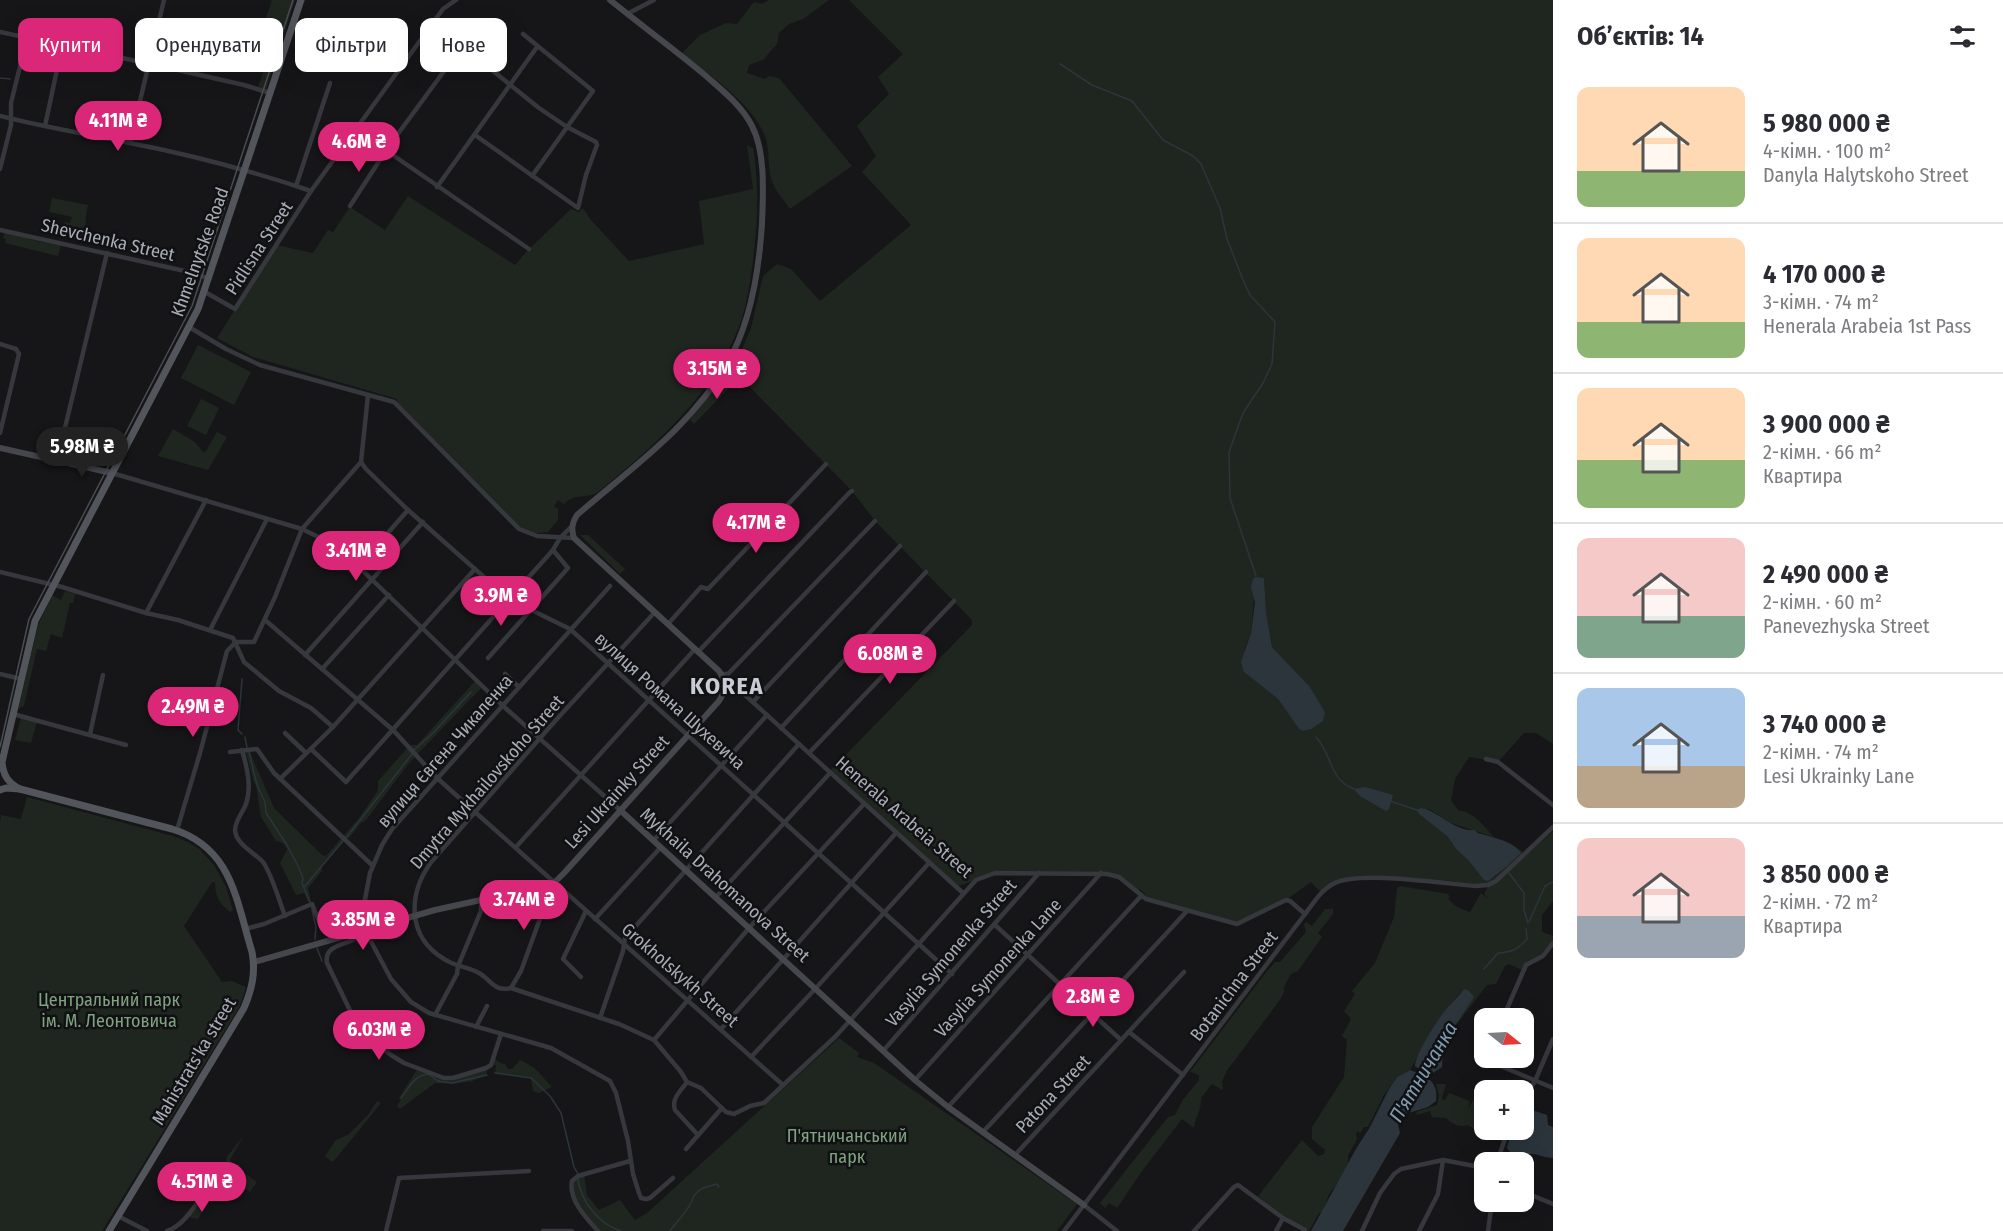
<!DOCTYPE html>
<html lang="uk">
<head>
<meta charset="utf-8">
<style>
  :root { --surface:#fff; --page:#f7f7f7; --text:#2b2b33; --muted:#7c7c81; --line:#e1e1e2; --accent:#db2777 }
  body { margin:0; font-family:"Fira Sans Condensed",sans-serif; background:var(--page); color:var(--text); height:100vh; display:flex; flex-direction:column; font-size:22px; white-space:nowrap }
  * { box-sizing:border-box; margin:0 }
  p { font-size:20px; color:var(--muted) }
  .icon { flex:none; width:33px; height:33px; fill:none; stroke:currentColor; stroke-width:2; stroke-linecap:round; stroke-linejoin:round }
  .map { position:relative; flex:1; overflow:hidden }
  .details { display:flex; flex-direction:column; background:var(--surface); width:450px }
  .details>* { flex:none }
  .top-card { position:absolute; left:18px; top:18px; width:570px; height:54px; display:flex; gap:12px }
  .needle { width:39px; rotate:108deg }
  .controls { position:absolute; left:1474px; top:1008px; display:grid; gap:12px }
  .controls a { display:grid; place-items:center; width:60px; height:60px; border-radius:12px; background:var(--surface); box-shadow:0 6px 24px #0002; font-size:30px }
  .price { position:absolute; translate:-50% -51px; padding:0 14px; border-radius:21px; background:var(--accent); color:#fff; font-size:20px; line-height:39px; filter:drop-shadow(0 2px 3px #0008) }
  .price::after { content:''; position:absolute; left:50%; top:36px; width:18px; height:14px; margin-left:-9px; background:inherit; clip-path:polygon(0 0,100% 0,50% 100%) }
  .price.active { background:#222; color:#fff }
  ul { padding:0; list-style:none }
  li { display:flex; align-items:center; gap:18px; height:150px; padding:0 24px }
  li+li { border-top:2px solid var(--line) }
  li span { display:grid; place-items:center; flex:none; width:168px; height:120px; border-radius:12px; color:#555 }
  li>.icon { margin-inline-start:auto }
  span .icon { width:72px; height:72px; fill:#fffc; stroke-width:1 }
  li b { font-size:26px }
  h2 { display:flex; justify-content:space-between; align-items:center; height:72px; padding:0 24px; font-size:26px }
  .tag { padding:0 21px; border-radius:12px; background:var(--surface); box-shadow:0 6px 24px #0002; font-size:21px; line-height:54px }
  .tag.active { background:var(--accent); color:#fff }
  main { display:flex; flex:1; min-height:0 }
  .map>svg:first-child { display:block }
  .green { fill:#1e261f; fill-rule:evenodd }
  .water { fill:#2c353c }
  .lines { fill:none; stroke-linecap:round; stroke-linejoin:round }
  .stream { stroke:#2c353c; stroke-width:1.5 }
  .street { stroke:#37383d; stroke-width:4.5 }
  .secondary { stroke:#45474d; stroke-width:6 }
  .primary { stroke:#53555c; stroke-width:7 }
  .tram { stroke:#4a4c52; stroke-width:1.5 }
  .labels { text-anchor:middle; stroke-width:5; stroke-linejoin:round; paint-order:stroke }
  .street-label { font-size:18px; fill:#a8adb8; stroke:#111113 }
  .park-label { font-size:18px; fill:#7fa381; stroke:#111113 }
  .water-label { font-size:20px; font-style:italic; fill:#7f9bb3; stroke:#111113 }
  .district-label { font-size:24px; font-weight:bold; letter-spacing:1.5px; fill:#c9ccd4; stroke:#111113 }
</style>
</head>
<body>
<main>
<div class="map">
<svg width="1553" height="1231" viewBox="0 0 1553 1231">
  <rect width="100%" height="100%" fill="#161618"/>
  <g class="green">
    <polygon points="272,0 295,0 266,90 258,87 276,34 272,33 267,48 261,45 266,30 263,26"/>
    <path d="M769,0H829L803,19L789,24L779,33L777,44L763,60L749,65L747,73L765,79L769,76L779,78L852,166L790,209C784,200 775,191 772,181C767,169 770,152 766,139C755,105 709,75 682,53L700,35L726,23L737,24L754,2L762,4Z"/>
    <path d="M849,0H1553V744L1536,733H1524L1498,762L1469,757L1455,779L1451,800L1458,810C1474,812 1484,826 1494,837L1451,823L1429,809L1419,814L1447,836L1457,850L1468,860L1484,880H1488L1495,876L1520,853L1519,849L1526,855L1553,831V901L1542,915V932L1553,936C1553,956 1531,957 1524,971L1509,964L1505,966L1496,984L1487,985L1457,1024L1464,989L1446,1009L1410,1070L1397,1077L1384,1095L1368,1127H1364L1360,1134L1358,1131L1356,1134L1357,1139L1348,1156V1170L1329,1194L1323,1211L1319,1213L1309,1231L1274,1210L1258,1196L1302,1140L1318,1156L1324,1154L1325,1150L1312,1139V1127L1344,1077L1347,1040L1342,1036L1351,1019L1344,1011L1355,994L1352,991L1375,963L1394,917L1397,888L1400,886L1448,894L1450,897L1448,899L1457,907L1470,912L1481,893L1490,901L1484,894L1489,885L1398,879L1339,880L1321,893L1311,882L1286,900L1237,924L1149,899L1140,889L1137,891L1113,875L995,873L956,887L829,772L972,625V620L875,521L852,491L740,377L694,424L690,420L731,369L733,370L751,328L763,276L777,264L791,269L820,301L911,225L862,172L876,156L857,126L889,94L878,77L903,54ZM1256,577L1264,578L1266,612L1272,647L1310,687L1325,712L1299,729L1278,699L1244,672L1245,648L1251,633Z"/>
    <path d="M747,145L753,148C759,183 758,217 754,252C751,276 748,301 740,324C713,396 655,445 597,493C584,499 575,493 564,504L558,500L554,506L558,509V520L548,532L530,534L523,531L397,404V399L253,357L217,338L276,245L313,253L328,230L333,232L350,207L385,230L408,196L515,265L528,250L571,209L579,212L583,208L591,220L629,261L704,244L699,201L753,189Z"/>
    <path d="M52,198L88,205C85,219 84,231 91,243L74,239L75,231L64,228L65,222L70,223L72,217L49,212Z"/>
    <path d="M5,232C24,236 40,244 61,245L58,256L5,243L6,239L3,238Z"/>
    <polygon points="198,345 251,372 234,405 181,378"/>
    <polygon points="201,399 219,408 206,435 187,426"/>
    <polygon points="173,429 195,442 203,452 206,451 217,432 227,437 208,470 158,456"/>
    <polygon points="580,535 588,535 625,569 620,574"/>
    <polygon points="65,591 75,594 73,603 70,603 62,638 51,634 46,651 37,649 24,706 18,709 38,625 52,595 61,600"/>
    <polygon points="476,680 483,686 409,763 366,820 361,823 349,838 346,838 322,865 322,871 308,888 311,902 308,902 304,893 296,895 280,863 287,850 283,843 276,841 261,817 256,786 253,780 246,752 250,752 274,808 322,855 326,856 360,817 378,790 378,781 410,745 417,745"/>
    <polygon points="21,718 37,722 31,743 15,740"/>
    <path d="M27,797L173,836L188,842L199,849L214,865L226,887L233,910L230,912C219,903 215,897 215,882H212L184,926L222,982L232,981L246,987L240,1006L102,1231H0V821L1,815L21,819Z"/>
    <path d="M1325,909H1333V914L1318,933L1322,937L1298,971L1291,974L1284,987V992L1280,1000L1226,1072L1222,1082L1223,1089L1222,1090L1212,1084L1201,1098C1202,1110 1195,1117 1194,1128L1182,1119L1142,1171L1117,1208L1109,1203L1105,1208L1100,1203L1168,1117L1175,1115L1182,1101L1199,1080V1076L1195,1073L1190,1072L1267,971L1275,962H1280L1306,932L1304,924L1306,922L1312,926Z"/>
    <polygon points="839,1038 859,1053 857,1057 874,1063 1077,1204 1057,1231 598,1231 578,1207 571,1183 572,1181 584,1175 587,1195 599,1210 620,1200 635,1220 647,1213"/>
    <path d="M494,1058L500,1063L505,1064L508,1069H512L520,1060C538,1068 539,1073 552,1087L539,1093L533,1091L531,1078L495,1073L496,1066L492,1063Z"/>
    <polygon points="418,1068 444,1078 486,1068 487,1075 472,1081 453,1084 435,1083 400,1109 397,1106 401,1100 399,1098"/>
    <path d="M1436,1084H1446L1442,1098L1444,1101L1449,1093L1470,1101L1468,1109L1474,1099L1485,1101V1130H1508L1504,1142L1487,1137L1468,1125C1458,1128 1453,1124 1446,1118L1432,1117L1430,1111L1417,1115L1416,1112L1437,1105L1439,1096Z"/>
    <polygon points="377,1101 381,1103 338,1156 332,1162 325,1156 336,1140 349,1134 368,1115"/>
    <polygon points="244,1135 230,1160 231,1164 241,1173 243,1172 257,1182 250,1192 222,1174 221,1171 227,1164 226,1158"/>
    <polygon points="218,1177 223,1177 237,1187 234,1191 220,1183 198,1219 189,1217 215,1178"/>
  </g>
  <g class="water">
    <polygon points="1256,577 1264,578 1266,612 1272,647 1310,687 1325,712 1323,721 1311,729 1303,731 1299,729 1278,699 1244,672 1241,662 1251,633 1255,602 1251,587 1253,579"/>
    <polygon points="1365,787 1393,795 1389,809 1386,811 1360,796 1354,789"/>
    <path d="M1421,808C1439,811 1455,832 1474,830L1478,833C1491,837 1514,841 1521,853L1505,868L1488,881L1484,880L1468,860L1457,850L1447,836L1419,814L1417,810Z"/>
    <path d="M1464,989L1468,990L1474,997L1443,1044L1442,1067L1433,1073L1424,1072L1415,1066C1415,1055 1439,1017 1448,1007C1453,1001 1459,996 1464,989Z"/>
    <path d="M1410,1070C1426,1076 1439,1081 1436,1101L1428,1107L1402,1115L1398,1125L1400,1133L1343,1231H1311L1356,1149L1370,1127L1389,1089L1397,1077Z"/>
    <path d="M1526,1108L1547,1115L1548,1125L1553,1127V1158C1546,1158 1540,1155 1534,1154C1522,1153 1517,1162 1507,1148L1512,1130H1524V1109Z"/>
  </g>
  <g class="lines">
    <g class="stream">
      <polyline points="1060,64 1092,85 1132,101 1163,140 1193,156 1201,164 1220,208 1227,239 1243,280 1250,295 1275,322 1272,364 1263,383 1243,413 1229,452 1230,498 1256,576"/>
      <polyline points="0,78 10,79"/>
      <polyline points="242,734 238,730 242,679"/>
      <polyline points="245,737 247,748"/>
      <path d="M1316,737C1332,754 1329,780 1354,789"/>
      <polyline points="414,750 434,732 471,692"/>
      <polyline points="249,752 257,785 265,802 266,813 287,845 298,866 303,878 302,883 310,902"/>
      <polyline points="1390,801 1417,810"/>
      <polyline points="346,838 412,754"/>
      <polyline points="1509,873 1524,893 1524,910 1528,923"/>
      <polyline points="305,886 343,841"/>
      <polyline points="312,910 316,927 315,939"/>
      <polyline points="1529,922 1545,886 1553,882"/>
      <polyline points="317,948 322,961"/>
      <path d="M1484,969L1498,953C1511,952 1518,950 1527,939L1526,929"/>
      <polyline points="495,1073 531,1078 550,1096 561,1113 574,1167 578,1174"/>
      <path d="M401,1098C410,1087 413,1076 428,1074L438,1081L452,1083L487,1075"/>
      <path d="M578,1180C582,1203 599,1224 621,1231"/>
      <path d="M670,1231C676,1222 692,1207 693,1197C702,1186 704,1188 717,1184L719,1187"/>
    </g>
    <g class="street">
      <polyline points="627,14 654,0"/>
      <polyline points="0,32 169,68 244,85 270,93"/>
      <polyline points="523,34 593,91 532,176"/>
      <polyline points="462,46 539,108 567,127 596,142 597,145 586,175 578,208 475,135"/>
      <path d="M0,116C43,127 87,134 130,143C192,155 252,171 311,191"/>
      <polyline points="45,126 62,46"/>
      <polyline points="356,128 387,151 529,249"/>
      <polyline points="130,143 164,0"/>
      <polyline points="0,169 11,125 11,103 27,38"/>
      <polyline points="296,186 330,83"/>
      <polyline points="437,187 537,47"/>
      <polyline points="350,206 389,146 478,25"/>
      <polyline points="0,230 194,273 209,279"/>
      <polyline points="205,292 235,309 311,191 443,9 456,0"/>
      <polyline points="189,327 226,349 260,365 394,402 519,529 537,536 574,538"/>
      <polyline points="0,344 16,349 19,354 0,433"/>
      <polyline points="57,461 107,253"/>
      <polyline points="361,462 366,469 408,510 509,599 570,629 952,974"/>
      <polyline points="112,473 302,529 337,546 502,705 620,810"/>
      <polyline points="358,567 408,510"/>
      <polyline points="0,572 62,587 146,613 178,620 233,638 244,662 279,691 311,708 333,727"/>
      <polyline points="610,586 392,829 382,845 370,873 363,910 367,934 391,979 411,1002 429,1013 551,1048 610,1081 616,1093 628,1141 633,1174 639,1193 641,1198 646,1199 650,1198 673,1178"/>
      <path d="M655,612L556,720L432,861C408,893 406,936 444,959C454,966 468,967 479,973C491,980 494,992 511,988L619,1024L654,1040L681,1072L687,1082L701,1088L726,1112L734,1114L750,1106L764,1103L836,1036L976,880L995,873L1107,874L1119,877L1146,899L1237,924L1286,900L1290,901L1305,914"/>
      <polyline points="146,613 206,500"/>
      <polyline points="265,620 393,730 437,778 475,812 783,1085"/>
      <polyline points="668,624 701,587 708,589 826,464"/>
      <polyline points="210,630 267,519"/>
      <polyline points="698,652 850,492 852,491"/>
      <polyline points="305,655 423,522"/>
      <polyline points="488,658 568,568 553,550"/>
      <polyline points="322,669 389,595"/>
      <polyline points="0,674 21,679"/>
      <polyline points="505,674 519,687"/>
      <polyline points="722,674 728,674 875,521"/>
      <polyline points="723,675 963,893"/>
      <polyline points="753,702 900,546"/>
      <polyline points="13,714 126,745"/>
      <polyline points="781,728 926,572"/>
      <polyline points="285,733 306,753"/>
      <polyline points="90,734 103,675"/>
      <polyline points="311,749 346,782 553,550 560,538 573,525"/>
      <path d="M242,750C247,767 252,787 246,804C243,812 235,821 235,830C236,844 253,852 262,861C270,869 280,903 285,916"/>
      <polyline points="230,752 257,749 274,773 373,866"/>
      <polyline points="809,753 954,601"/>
      <polyline points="1486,759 1498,762 1553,805"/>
      <polyline points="280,779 333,727 475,569"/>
      <polyline points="177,830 200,753 227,651 236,642 254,642 275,597 302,529 361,462 368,395"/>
      <polyline points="654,840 767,715"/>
      <polyline points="516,847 695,649"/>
      <polyline points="716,897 830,773"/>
      <polyline points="595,919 661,847"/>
      <polyline points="995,925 1121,1040"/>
      <polyline points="245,929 264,924 312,904 321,926"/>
      <path d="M354,934L355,937L353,940C341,945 324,947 327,963L360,1031L391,1055L404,1063L444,1078H453L486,1068L491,1065L501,1034"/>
      <polyline points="581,977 563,959 586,911"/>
      <polyline points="511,988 521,971 553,883"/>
      <polyline points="435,1015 457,974 458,966 481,911 481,901"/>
      <polyline points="600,1018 623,951 625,938 799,744"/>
      <polyline points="1503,1018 1526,965 1543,956 1553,943"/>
      <polyline points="476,1027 487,1006"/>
      <polyline points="721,1029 896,833"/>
      <polyline points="1129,1032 1183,1075"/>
      <polyline points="654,1040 749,928 864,804"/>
      <polyline points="883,1051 1039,873"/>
      <polyline points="751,1057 816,988 929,863"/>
      <polyline points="1493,1058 1503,1067 1553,1088"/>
      <polyline points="915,1080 1101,873"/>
      <path d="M687,1082C681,1091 671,1098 675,1110L698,1135"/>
      <polyline points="1524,1098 1535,1081 1553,1039"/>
      <polyline points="948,1107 1141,896"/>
      <polyline points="983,1132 1187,911"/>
      <polyline points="686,1149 722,1108"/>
      <polyline points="1015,1155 1184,972"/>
      <polyline points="1497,1162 1508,1130"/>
      <polyline points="1524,1192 1553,1204"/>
      <polyline points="1084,1205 1117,1231"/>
      <polyline points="118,1216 147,1231"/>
      <path d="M167,1231C188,1225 205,1189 217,1171"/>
      <polyline points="386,1231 399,1178 529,1171"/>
      <polyline points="543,1231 572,1231"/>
      <path d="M598,1231C586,1218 568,1199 572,1181L578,1176L630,1161"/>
      <path d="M1064,1231L1305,914C1313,904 1321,890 1333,884C1358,870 1445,884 1476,886L1488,885L1496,881L1553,827"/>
      <polyline points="1194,1231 1234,1187 1238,1185 1283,1218 1305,1230"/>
      <polyline points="1276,1231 1283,1218"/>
      <polyline points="1362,1231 1380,1193 1394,1174 1401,1169 1443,1160 1485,1168"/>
      <polyline points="1419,1231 1438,1194 1443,1160"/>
      <polyline points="1488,1231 1492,1202"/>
    </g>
    <g class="secondary">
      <polyline points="0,448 112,473"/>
      <polyline points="620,810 916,1081 948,1107 1084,1205"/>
      <path d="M254,962L435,910L545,886L555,882L565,872L719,701C726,690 727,683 719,671L574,538C571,529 572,523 577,515C630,469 692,426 727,364C751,323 759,271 762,224C763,195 766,153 752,126C742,106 723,91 706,76C675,50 642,26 610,0"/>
    </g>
    <g class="primary">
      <path d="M20,789C8,783 3,775 2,762L35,621L198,309L301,0"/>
      <path d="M0,790L6,788L20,789L172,829C232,847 236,900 252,952C256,972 252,989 244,1008L109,1231"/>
    </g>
    <polyline class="tram" points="0,747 29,619 192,306 293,0"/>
  </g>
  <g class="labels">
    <g class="street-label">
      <text transform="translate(108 240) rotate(13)" y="6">Shevchenka Street</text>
      <text transform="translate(259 248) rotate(-57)" y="6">Pidlisna Street</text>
      <text transform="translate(200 252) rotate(-70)" y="6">Khmelnytske Road</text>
      <text transform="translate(670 701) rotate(42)" y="6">вулиця Романа Шухевича</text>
      <text transform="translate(445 751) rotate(-49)" y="6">вулиця Євгена Чикаленка</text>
      <text transform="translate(487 782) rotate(-49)" y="6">Dmytra Mykhailovskoho Street</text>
      <text transform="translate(617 792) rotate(-48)" y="6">Lesi Ukrainky Street</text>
      <text transform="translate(904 817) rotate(41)" y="6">Henerala Arabeia Street</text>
      <text transform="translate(725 885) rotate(42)" y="6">Mykhaila Drahomanova Street</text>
      <text transform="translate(951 953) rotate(-49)" y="6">Vasylia Symonenka Street</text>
      <text transform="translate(998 968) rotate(-48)" y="6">Vasylia Symonenka Lane</text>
      <text transform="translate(680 975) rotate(41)" y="6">Grokholskykh Street</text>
      <text transform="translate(1234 986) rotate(-53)" y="6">Botanichna Street</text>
      <text transform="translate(194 1061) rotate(-59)" y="6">Mahistrats'ka street</text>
      <text transform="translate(1053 1094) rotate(-47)" y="6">Patona Street</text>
    </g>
    <g class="park-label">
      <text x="109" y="1006">Центральний парк<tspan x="109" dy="21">ім. М. Леонтовича</tspan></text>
      <text x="847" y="1142">П'ятничанський<tspan x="847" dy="21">парк</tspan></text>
    </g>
    <g class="water-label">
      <text transform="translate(1423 1072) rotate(-59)" y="7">П'ятничанка</text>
    </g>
    <g class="district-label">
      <text x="727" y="694">KOREA</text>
    </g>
  </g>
</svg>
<div class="controls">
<a><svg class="needle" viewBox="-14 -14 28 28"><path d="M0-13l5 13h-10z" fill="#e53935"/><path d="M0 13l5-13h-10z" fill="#7c7c81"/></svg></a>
<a>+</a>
<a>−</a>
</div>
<b class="price" style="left:118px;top:152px">4.11M ₴</b>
<b class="price" style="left:359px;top:173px">4.6M ₴</b>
<b class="price" style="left:717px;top:400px">3.15M ₴</b>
<b class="price active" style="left:82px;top:478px">5.98M ₴</b>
<b class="price" style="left:756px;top:554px">4.17M ₴</b>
<b class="price" style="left:356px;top:582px">3.41M ₴</b>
<b class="price" style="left:501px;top:627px">3.9M ₴</b>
<b class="price" style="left:890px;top:685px">6.08M ₴</b>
<b class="price" style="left:193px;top:738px">2.49M ₴</b>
<b class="price" style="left:524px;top:931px">3.74M ₴</b>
<b class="price" style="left:363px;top:951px">3.85M ₴</b>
<b class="price" style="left:1093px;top:1028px">2.8M ₴</b>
<b class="price" style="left:379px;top:1061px">6.03M ₴</b>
<b class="price" style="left:202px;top:1213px">4.51M ₴</b>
<div class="top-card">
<a class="tag active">Купити</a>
<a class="tag">Орендувати</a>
<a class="tag">Фільтри</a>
<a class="tag">Нове</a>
</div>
</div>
<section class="details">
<h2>Об’єктів: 14<svg class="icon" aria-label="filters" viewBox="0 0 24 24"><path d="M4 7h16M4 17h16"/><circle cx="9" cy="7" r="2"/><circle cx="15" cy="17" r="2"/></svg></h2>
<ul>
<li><span style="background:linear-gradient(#ffd9b3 70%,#8fb573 0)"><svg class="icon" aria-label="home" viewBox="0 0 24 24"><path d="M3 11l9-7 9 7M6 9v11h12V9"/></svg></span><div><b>5 980 000 ₴</b><p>4-кімн. · 100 m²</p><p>Danyla Halytskoho Street</p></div></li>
<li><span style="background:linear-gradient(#ffd9b3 70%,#8fb573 0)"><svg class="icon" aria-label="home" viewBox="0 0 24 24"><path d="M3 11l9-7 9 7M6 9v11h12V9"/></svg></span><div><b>4 170 000 ₴</b><p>3-кімн. · 74 m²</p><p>Henerala Arabeia 1st Pass</p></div></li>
<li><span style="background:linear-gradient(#ffd9b3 60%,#8fb573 0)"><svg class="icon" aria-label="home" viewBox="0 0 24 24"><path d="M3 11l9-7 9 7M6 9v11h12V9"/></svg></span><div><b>3 900 000 ₴</b><p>2-кімн. · 66 m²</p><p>Квартира</p></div></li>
<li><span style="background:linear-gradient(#f6c9c9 65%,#7fa58c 0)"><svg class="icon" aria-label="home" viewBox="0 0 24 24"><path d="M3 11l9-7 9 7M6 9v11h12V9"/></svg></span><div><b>2 490 000 ₴</b><p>2-кімн. · 60 m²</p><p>Panevezhyska Street</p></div></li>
<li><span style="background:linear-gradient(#a9c7e8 65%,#b9a48a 0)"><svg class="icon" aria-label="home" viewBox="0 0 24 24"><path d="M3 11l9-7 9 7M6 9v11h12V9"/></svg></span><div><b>3 740 000 ₴</b><p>2-кімн. · 74 m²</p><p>Lesi Ukrainky Lane</p></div></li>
<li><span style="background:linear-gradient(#f6c9c9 65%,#9aa5b1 0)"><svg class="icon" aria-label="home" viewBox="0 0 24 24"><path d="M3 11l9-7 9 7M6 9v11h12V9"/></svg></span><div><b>3 850 000 ₴</b><p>2-кімн. · 72 m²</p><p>Квартира</p></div></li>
</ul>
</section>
</main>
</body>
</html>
